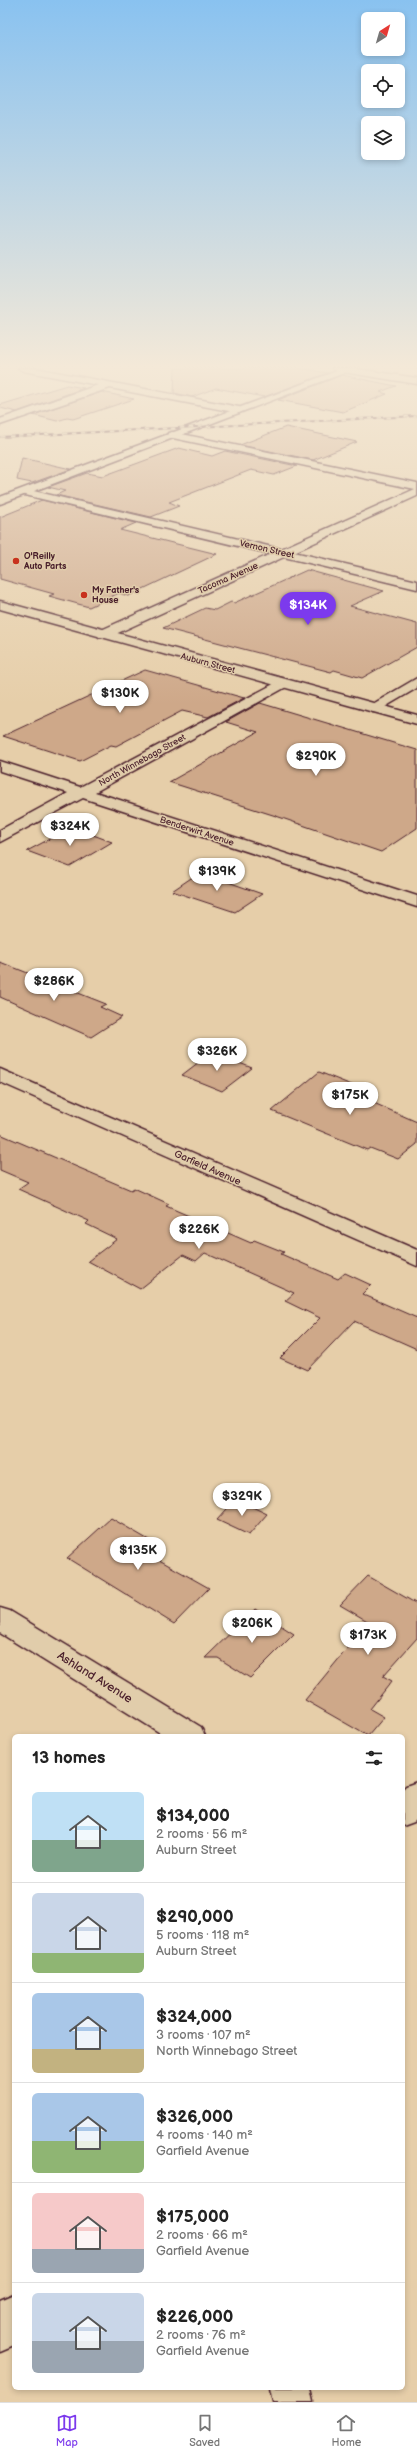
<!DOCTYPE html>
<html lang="en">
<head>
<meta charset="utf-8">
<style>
  :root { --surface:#fff; --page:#f2f2f2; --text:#222; --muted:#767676; --line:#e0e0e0; --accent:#7c3aed }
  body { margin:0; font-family:"Balsamiq Sans",sans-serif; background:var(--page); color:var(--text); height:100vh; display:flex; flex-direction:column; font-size:15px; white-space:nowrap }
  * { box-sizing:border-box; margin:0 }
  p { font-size:13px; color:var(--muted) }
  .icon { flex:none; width:22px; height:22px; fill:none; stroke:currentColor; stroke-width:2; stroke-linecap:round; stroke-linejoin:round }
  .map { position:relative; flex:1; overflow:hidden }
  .panel { position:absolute; left:12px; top:1734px; width:393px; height:656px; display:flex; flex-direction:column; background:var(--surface); border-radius:6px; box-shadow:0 2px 6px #0003 }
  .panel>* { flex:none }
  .needle { width:26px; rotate:37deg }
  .fabs { position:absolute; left:361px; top:12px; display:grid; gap:8px }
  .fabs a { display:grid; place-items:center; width:44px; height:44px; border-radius:6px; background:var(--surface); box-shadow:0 2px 6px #0003; font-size:20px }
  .price { position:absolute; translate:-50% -34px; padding:0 9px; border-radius:14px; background:#fff; color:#222; font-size:13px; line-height:26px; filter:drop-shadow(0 1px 2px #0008) }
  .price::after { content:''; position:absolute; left:50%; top:24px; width:12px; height:9px; margin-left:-6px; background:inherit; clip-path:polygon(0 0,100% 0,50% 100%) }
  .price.current { background:var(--accent); color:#fff }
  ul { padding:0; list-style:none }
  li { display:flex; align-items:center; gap:12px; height:100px; padding:0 20px }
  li+li { border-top:1px solid var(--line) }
  li span { display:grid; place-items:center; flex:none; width:112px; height:80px; border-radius:6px; color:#555 }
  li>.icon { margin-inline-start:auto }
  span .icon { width:48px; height:48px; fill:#fffc; stroke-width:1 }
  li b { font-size:17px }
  h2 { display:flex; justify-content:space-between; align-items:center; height:48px; padding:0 20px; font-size:17px }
  .menu { display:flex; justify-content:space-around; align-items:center; height:56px; border-top:1px solid var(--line); background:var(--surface); font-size:11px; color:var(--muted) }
  .menu a { display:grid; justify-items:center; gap:2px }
  .menu .current { color:var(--accent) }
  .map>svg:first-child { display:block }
  .building { fill:#cea889; stroke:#4a1f2b }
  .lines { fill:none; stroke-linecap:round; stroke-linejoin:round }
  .street-casing { stroke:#4a1f2b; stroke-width:3 }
  .secondary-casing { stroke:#4a1f2b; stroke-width:3 }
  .street { fill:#e1cdab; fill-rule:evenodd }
  .secondary { fill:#e1cdab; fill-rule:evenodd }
  .rail-casing { stroke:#4a1f2b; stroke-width:2 }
  .rail { stroke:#e1cdab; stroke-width:1.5; stroke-dasharray:4.5; stroke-linecap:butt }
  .poi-dot { fill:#c8321e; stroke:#e1cdab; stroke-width:1.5 }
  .labels { text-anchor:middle; stroke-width:3; stroke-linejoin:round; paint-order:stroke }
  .far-street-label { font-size:9px; fill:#4a1f2b; stroke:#e1cdab }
  .far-poi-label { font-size:9px; font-weight:bold; fill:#4a1f2b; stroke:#e1cdab; text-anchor:start }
  .street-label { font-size:10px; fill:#4a1f2b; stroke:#e1cdab }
  .near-street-label { font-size:12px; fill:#4a1f2b; stroke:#e1cdab }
</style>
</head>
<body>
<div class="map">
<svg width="417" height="2402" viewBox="0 0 417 2402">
  <rect width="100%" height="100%" fill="#e6cea9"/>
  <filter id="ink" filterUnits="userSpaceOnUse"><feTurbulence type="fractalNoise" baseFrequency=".025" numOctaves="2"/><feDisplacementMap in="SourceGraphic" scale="8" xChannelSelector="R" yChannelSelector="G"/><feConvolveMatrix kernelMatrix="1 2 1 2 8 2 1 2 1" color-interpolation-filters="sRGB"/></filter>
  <g filter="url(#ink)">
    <g class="building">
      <polygon points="175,368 298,368 328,373 264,397 216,388 192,397 174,393"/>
      <polygon points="342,375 396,386 380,392 387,394 343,412 278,400"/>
      <polygon points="67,385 84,388 17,412 0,408 0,405"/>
      <polygon points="102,392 134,399 73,419 67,418 57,421 33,415"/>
      <polygon points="286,427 357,442 313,460 240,445"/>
      <polygon points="179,448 212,456 225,451 297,466 274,475 251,470 169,502 179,506 151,517 56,495 65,491 48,487 87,473 103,476"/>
      <polygon points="22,458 71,469 32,483 17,480"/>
      <polygon points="42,500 136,523 120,530 217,554 128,596 119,593 89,607 49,596 54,594 0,579 0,517"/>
      <polygon points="307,570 384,591 350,606 417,624 417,647 362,678 334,670 331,672 163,628 205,608 215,610 231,602 234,603"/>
      <polygon points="145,670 244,698 208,717 182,711 116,746 111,745 80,761 3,736"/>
      <polygon points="260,703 417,750 417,828 381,852 276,816 169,782 258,732 226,722"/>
      <polygon points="72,827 112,842 70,867 27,851"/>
      <polygon points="200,872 262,894 235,912 172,891"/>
      <polygon points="0,962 106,1004 100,1007 122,1017 91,1037 0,997"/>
      <polygon points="212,1052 252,1068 222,1091 182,1075"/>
      <polygon points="319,1072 374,1094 367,1100 417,1122 417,1144 398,1159 370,1148 367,1150 272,1111"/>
      <polygon points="0,1134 131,1190 134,1188 169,1204 166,1206 251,1243 254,1240 284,1252 281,1254 338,1279 345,1273 371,1285 362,1294 417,1318 417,1349 354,1321 307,1370 280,1358 320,1318 285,1301 294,1293 205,1253 196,1261 183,1255 140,1289 88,1261 117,1239 86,1224 89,1221 18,1189 28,1182 0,1170"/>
      <polygon points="236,1499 267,1514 249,1535 217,1520"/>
      <polygon points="111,1518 154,1543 145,1552 209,1588 174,1624 67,1558"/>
      <polygon points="368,1576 417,1604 417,1638 383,1676 392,1681 370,1709 384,1717 368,1736 305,1700 369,1622 340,1605"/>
      <polygon points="255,1609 294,1634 250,1678 218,1658 205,1658"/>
    </g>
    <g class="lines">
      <defs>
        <g id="street">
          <polygon points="18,368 35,368 239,407 244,410 239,413 110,388 0,425 0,419 98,385 23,371"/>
          <polygon points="332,368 351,368 417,378 417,384 337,371"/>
          <polygon points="172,432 417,483 417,496 294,552 417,581 417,589 284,557 109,637 99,637 97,634 99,631 271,554 21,494 21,490 25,489 281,549 415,489 168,437 168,433"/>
          <polygon points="417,678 417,688 378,711 373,712 366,708"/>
          <polygon points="283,679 290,683 288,686 95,792 417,896 417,907 83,798 0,842 0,830 68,793 0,771 0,761 80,787"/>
          <polygon points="0,1069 417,1250 417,1266 0,1082"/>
          <polygon points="0,1608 10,1611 201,1727 205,1736 165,1736 0,1633"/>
          <polygon points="270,2388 310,2388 313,2402 273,2402"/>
        </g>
        <g id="secondary">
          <polygon points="345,368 357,368 0,504 0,497"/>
          <polygon points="0,601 417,715 417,724 0,609"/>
          <polygon points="417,1782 417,1819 414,1822 403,1826 403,1789 406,1786"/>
          <polygon points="14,2294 14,2345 0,2351 0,2300"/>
        </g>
      </defs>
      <use href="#street" class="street-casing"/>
      <use href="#secondary" class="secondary-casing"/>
      <use href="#street" class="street"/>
      <use href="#secondary" class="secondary"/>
      <defs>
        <polyline id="rail" points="0,437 417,416"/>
      </defs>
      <use href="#rail" class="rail-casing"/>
      <use href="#rail" class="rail"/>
    </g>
  </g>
  <linearGradient id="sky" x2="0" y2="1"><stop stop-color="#89c2f0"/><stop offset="0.52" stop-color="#f4e9d8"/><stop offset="1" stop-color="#f4e9d8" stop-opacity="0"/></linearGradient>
  <rect width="417" height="704" fill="url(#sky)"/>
  <g class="poi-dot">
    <circle cx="16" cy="561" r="4"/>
    <circle cx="84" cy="595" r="4"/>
  </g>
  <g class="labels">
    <g class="far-street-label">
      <text transform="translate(267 549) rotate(13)" y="3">Vernon Street</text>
      <text transform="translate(228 578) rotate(-24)" y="3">Tacoma Avenue</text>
      <text transform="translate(208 663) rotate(15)" y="3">Auburn Street</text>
      <text transform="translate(142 760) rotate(-29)" y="3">North Winnebago Street</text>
      <text transform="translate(197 831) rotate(18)" y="3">Benderwirt Avenue</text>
    </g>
    <g class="far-poi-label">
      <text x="24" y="559">O'Reilly<tspan x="24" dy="10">Auto Parts</tspan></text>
      <text x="92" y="593">My Father's<tspan x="92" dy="10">House</tspan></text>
    </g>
    <g class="street-label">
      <text transform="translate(208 1167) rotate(24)" y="4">Garfield Avenue</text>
    </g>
    <g class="near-street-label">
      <text transform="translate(95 1677) rotate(32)" y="4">Ashland Avenue</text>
    </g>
  </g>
</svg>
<div class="fabs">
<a><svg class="needle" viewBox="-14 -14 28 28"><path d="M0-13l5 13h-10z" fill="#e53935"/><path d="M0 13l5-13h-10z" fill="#767676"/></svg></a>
<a><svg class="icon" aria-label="locate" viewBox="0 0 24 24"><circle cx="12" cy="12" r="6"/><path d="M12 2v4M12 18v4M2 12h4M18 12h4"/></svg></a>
<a><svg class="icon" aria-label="layers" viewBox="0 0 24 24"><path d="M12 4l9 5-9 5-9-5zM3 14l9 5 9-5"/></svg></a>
</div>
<b class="price current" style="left:308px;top:626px">$134K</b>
<b class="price" style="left:120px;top:714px">$130K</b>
<b class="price" style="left:316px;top:777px">$290K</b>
<b class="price" style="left:70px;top:847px">$324K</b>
<b class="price" style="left:217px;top:892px">$139K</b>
<b class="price" style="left:54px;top:1002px">$286K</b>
<b class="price" style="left:217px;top:1072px">$326K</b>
<b class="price" style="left:350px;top:1116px">$175K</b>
<b class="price" style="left:199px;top:1250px">$226K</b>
<b class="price" style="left:242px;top:1517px">$329K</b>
<b class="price" style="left:138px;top:1571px">$135K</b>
<b class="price" style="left:252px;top:1644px">$206K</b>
<b class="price" style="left:368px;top:1656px">$173K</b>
<section class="panel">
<h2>13 homes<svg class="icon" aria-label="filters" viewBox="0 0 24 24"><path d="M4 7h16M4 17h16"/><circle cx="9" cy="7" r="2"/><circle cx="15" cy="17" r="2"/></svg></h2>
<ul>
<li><span style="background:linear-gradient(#bfe0f5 60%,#7fa58c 0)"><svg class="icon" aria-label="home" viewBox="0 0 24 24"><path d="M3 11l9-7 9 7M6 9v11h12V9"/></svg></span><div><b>$134,000</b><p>2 rooms · 56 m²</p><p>Auburn Street</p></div></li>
<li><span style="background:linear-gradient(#c9d6e8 75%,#8fb573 0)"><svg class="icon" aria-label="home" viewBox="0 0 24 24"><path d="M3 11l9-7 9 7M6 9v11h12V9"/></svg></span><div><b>$290,000</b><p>5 rooms · 118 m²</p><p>Auburn Street</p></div></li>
<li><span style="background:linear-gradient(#a9c7e8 70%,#c2b280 0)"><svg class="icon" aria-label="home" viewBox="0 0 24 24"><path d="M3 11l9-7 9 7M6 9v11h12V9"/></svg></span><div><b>$324,000</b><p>3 rooms · 107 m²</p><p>North Winnebago Street</p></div></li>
<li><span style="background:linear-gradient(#a9c7e8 60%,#8fb573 0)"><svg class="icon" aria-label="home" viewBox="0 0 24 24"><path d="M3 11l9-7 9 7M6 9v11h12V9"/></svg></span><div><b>$326,000</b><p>4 rooms · 140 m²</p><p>Garfield Avenue</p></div></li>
<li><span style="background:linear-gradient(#f6c9c9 70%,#9aa5b1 0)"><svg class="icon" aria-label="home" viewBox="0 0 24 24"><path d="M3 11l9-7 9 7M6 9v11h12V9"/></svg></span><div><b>$175,000</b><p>2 rooms · 66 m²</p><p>Garfield Avenue</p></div></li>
<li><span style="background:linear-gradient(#c9d6e8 60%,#9aa5b1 0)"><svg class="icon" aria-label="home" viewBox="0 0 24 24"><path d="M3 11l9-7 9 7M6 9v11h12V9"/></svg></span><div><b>$226,000</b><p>2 rooms · 76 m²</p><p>Garfield Avenue</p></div></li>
</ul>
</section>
</div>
<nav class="menu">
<a class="current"><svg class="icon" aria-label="map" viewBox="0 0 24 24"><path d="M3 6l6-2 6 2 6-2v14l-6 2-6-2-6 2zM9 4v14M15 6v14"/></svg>Map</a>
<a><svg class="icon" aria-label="saved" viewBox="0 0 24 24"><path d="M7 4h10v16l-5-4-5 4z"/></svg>Saved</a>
<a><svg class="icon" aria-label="home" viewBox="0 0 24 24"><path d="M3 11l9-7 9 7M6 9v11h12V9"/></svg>Home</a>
</nav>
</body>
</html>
